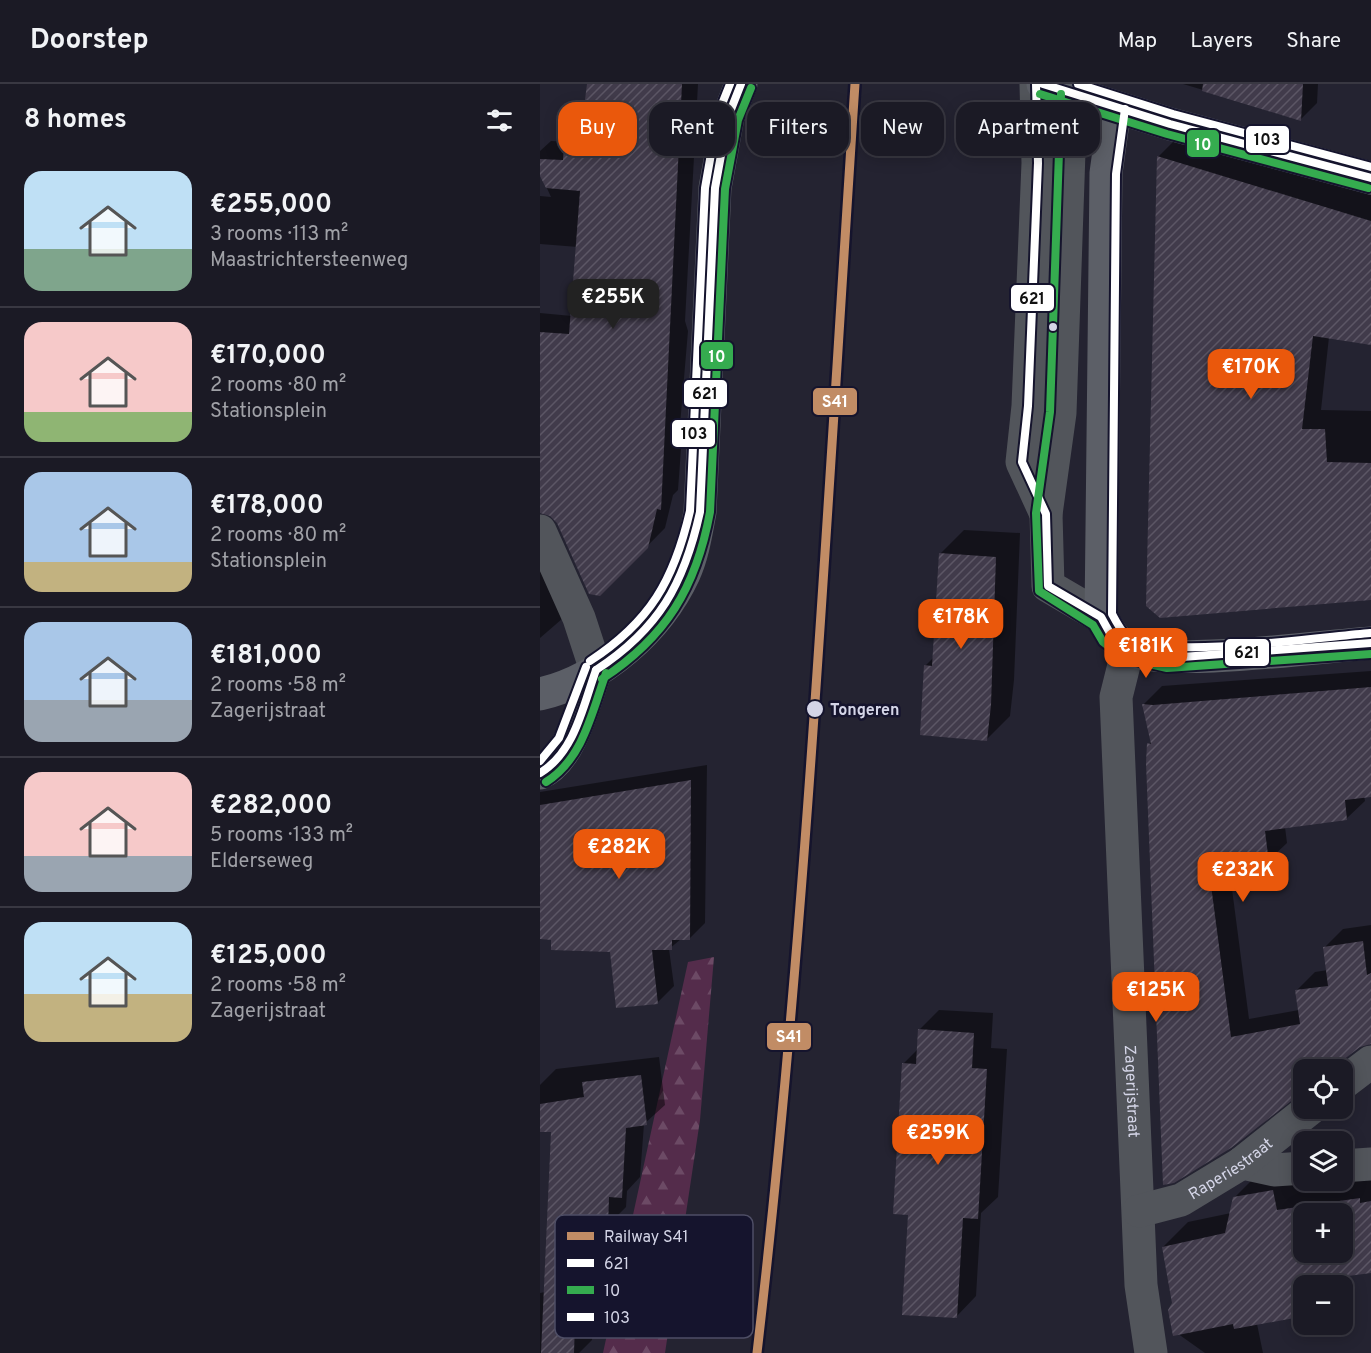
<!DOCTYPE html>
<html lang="en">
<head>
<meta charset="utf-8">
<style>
  :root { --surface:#1b1a25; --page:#282732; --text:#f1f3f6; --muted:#a0a1a7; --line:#393842; --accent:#ea580c }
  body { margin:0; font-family:Overpass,sans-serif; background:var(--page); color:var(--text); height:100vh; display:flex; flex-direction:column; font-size:22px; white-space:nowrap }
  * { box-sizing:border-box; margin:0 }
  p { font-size:20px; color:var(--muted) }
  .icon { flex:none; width:33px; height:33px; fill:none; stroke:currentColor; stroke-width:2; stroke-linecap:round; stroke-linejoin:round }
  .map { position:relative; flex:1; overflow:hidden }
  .side { display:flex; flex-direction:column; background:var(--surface); width:540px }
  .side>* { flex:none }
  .guide { position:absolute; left:18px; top:18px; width:570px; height:54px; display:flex; gap:12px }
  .tools { position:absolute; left:753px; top:975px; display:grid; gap:12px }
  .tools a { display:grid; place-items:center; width:60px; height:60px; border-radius:12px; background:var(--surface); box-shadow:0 3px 15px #0003,0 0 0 2px var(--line); font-size:30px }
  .price { position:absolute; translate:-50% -51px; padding:0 14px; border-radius:12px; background:var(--accent); color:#fff; font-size:20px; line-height:39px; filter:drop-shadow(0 2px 3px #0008) }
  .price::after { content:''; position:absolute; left:50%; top:36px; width:18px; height:14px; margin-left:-9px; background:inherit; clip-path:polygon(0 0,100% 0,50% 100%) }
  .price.selected { background:#222; color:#fff }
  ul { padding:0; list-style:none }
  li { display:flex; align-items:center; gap:18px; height:150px; padding:0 24px }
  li+li { border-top:2px solid var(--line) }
  li span { display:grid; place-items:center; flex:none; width:168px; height:120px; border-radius:18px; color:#555 }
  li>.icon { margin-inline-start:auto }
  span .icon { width:72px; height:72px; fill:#fffc; stroke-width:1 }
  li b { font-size:26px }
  h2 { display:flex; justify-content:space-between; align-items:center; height:72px; padding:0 24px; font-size:26px }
  .tag { padding:0 21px; border-radius:18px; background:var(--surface); box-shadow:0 3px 15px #0003,0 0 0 2px var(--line); font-size:21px; line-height:54px }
  .tag.selected { background:var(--accent); color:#fff }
  header { display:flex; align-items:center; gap:36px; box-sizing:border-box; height:84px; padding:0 30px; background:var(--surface); border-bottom:2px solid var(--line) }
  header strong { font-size:28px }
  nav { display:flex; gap:33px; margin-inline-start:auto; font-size:21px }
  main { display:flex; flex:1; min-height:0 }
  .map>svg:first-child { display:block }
  .forest { fill:url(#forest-firs) }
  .shadow { fill:#0007; fill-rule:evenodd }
  .building { fill:url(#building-hatch); fill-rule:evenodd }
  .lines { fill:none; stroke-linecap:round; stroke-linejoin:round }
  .minor { stroke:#52555b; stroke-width:33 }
  .major { stroke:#5c5f67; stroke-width:33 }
  .bus-1-casing { stroke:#15142d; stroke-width:12 }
  .bus-2-casing { stroke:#15142d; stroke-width:12 }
  .bus-3-casing { stroke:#15142d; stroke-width:12 }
  .bus-1 { stroke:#fff; stroke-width:8 }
  .bus-2 { stroke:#35ac4f; stroke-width:8 }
  .bus-3 { stroke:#fff; stroke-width:8 }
  .rail-1-casing { stroke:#15142d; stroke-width:14 }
  .rail-1 { stroke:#c18c65; stroke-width:9 }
  .bus-dot { fill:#d4d5e7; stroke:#15142d; stroke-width:2 }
  .labels { text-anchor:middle; stroke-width:5; stroke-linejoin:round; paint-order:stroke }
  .stop-label { font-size:16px; font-weight:bold; fill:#d4d5e7; stroke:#15142d; text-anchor:start }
  .street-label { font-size:16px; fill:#d4d5e7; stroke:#15142d }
  .key { fill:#15142d; stroke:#4e4e65; stroke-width:1.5 }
  .key-label { font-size:16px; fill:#d4d5e7 }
  .line-badge { stroke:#15142d; stroke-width:2 }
  .badge-label { font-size:16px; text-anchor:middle; font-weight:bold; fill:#fff }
  .pale-badge-label { font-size:16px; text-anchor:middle; font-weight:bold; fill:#111 }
</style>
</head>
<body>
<header>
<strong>Doorstep</strong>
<nav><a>Map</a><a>Layers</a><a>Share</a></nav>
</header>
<main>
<section class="side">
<h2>8 homes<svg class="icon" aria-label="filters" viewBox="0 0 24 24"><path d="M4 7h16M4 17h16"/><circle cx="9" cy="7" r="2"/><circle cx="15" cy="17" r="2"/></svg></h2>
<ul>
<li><span style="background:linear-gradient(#bfe0f5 65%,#7fa58c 0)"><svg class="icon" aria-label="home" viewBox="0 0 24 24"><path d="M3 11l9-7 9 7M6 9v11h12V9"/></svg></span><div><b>€255,000</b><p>3 rooms · 113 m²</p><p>Maastrichtersteenweg</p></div></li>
<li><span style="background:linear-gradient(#f6c9c9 75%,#8fb573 0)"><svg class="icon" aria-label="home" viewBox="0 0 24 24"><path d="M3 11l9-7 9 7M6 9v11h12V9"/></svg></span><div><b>€170,000</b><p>2 rooms · 80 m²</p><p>Stationsplein</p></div></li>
<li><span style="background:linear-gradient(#a9c7e8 75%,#c2b280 0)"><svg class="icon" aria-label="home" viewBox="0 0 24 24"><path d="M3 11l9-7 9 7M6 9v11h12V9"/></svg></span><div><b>€178,000</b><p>2 rooms · 80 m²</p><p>Stationsplein</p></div></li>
<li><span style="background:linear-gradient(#a9c7e8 65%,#9aa5b1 0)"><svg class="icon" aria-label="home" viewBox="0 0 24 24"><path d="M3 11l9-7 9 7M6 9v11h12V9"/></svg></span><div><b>€181,000</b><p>2 rooms · 58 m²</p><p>Zagerijstraat</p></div></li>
<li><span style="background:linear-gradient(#f6c9c9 70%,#9aa5b1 0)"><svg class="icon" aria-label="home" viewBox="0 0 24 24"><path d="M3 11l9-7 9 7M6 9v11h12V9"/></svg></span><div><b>€282,000</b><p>5 rooms · 133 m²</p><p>Elderseweg</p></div></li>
<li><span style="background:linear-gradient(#bfe0f5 60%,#c2b280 0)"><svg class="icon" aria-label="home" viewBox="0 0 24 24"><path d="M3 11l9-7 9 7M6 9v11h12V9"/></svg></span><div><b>€125,000</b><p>2 rooms · 58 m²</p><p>Zagerijstraat</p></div></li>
</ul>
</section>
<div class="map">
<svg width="831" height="1269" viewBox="0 0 831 1269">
  <defs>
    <pattern id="forest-firs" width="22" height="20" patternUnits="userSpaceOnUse" patternTransform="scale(1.5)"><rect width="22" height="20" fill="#542c4b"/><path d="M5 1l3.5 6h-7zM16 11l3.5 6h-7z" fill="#6c4a65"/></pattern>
    <pattern id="building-hatch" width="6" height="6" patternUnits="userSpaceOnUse" patternTransform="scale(1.5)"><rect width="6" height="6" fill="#413b4b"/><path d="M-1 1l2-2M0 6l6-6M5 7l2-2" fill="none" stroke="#5c5665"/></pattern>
  </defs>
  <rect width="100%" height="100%" fill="#242331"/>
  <polygon class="forest" points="174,873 160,1036 125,1269 63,1269 148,878"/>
  <g class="shadow">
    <polygon points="57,0 158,0 145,237 148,247 138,365 141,365 138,406 133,411 125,444 59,511 18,438 11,430 0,427 0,229 32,232 38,163 0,160 0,112 11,113 0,89 0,67 11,57 32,58 43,47"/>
    <polygon points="643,0 778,0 777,19 761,35"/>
    <polygon points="637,54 831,111 831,260 789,253 781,326 831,327 831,513 618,73"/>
    <polygon points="0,431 21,484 22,535 0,554"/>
    <polygon points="424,446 480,449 474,596 470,632 446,656 385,582 394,573 400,470"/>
    <polygon points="831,587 831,711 824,712 825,717 806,735 745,743 747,759 728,777 689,782 709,935 759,926 757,906 775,888 788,886 785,863 803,845 831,841 831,958 819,962 803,974 798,986 764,986 690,1062 609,660 612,657 604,620 622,602"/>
    <polygon points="167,681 165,839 149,855 141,855 129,865 134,902 118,918 71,867 0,854 0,708"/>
    <polygon points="399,926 453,929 451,964 467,965 458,1113 441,1129 436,1212 416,1233 369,1129 363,980 378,965 379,946"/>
    <polygon points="119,973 125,1021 104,1040 100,1093 87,1107 86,1123 73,1136 71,1187 54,1204 52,1256 39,1269 0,1269 0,1209 5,1208 13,1046 0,1031 0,1001 16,985"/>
    <path d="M758,1082L762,1102L831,1091V1187L782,1194L783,1202H764V1227L759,1232L717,1240L723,1269H665L634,1247V1219L623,1163L648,1138L691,1129L694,1114L719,1089ZM764,1130H802V1168H764Z"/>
  </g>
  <g class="building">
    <polygon points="47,0 142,0 121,426 117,425 108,464 60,512 49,510 17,439 10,432 0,429 0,248 29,250 40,107 6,104 0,92 0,75 23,76 25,47 41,47"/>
    <polygon points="663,0 763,0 761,37 662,7"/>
    <polygon points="617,72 831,137 831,261 773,252 762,345 785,345 787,378 831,379 831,516 620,534 606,522"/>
    <polygon points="399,469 456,473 451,621 447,657 380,651 384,581 392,582"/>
    <polygon points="831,603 831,713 805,716 807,736 725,747 729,779 669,786 691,953 760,940 755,906 788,902 783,863 823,857 827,891 831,889 831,960 820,963 790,986 764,986 764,1007 691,1064 634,1099 623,1101 606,679 607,659 611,660 602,620 613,621"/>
    <polygon points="151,696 150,856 132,856 132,866 112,866 118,920 76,924 70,868 11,866 11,856 0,855 0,721"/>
    <polygon points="378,945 434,949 432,984 447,985 438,1135 423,1134 417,1234 362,1231 368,1131 353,1130 362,979 376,980"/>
    <polygon points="101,991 107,1041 86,1044 82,1114 69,1113 68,1144 55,1143 53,1207 36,1207 34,1269 1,1269 11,1048 0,1048 0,1020 44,1013 42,998"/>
    <path d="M733,1106L737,1126L820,1114V1119L831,1117V1189L755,1199L760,1233L694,1245L693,1240L633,1252L628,1226L632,1219L622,1163L685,1149L693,1113ZM764,1130H802V1168H764Z"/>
  </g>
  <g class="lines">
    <g class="minor">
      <polyline points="496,0 498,79 488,322 482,378 506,430"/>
      <polyline points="531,10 520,329 506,430 508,502 561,533"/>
      <polyline points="0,447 39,534 56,586"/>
      <path id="s1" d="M588,565L576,613L601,1201L611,1269"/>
      <polyline points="802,1000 831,978"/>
      <polyline points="702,1079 734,1086 764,1084"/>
      <polyline points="802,1082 831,1080"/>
      <path id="s2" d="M599,1127L641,1116L702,1079L771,1024"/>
    </g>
    <g class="major">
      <polyline points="503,0 630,40 831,94"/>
      <path d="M575,24L566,89L561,533C568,545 575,558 588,565C621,584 785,562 831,559"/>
      <path d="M0,610C61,596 118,546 144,490C153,470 156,449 160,428L175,104L188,33L201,0"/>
      <path d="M0,689C31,677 45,615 56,586"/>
    </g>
    <defs>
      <g id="bus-1">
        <polyline points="496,0 498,79 488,322 482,378 506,430 508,502 561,533 571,551 588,565 629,574 831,559"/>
        <polyline points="503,0 630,40 831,94"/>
        <path d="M56,586C119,545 144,500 160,428L175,104L188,33L201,0"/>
        <path d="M0,689C35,668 43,622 56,586"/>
      </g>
      <g id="bus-2">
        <polyline points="500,10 627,50 828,104"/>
        <polyline points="521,10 510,328 496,429 499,507 553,541 563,558 583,574 627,584 831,570"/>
        <path d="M62,595C126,553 156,504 170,428L185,105L198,36L211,4"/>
        <path d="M6,698C43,675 52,628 66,589"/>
      </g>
      <g id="bus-3">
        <polyline points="538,0 633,30 831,83"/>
        <path d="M585,25L576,90L572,530C577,539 582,550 592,555C630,575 781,553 830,549"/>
        <path d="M50,577C110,538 134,496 150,427L165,104L178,30L190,0"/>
        <polyline points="0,677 19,654 46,583"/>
      </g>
    </defs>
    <use href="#bus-1" class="bus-1-casing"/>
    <use href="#bus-2" class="bus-2-casing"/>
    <use href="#bus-3" class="bus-3-casing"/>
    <use href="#bus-1" class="bus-1"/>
    <use href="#bus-2" class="bus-2"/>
    <use href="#bus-3" class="bus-3"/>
    <defs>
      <path id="rail-1" d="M217,1269C266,848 287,423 315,0"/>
    </defs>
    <use href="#rail-1" class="rail-1-casing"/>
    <use href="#rail-1" class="rail-1"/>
  </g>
  <g class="bus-dot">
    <circle cx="513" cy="243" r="5"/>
    <circle cx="275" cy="625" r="9"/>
  </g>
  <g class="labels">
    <g class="stop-label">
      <text x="290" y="631">Tongeren</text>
    </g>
    <g class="street-label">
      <text dy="6" stroke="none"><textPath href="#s1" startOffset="444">Zagerijstraat</textPath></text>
      <text dy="6" stroke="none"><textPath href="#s2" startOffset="102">Raperiestraat</textPath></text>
    </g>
  </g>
  <rect x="15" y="1131" width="198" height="123" rx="9" class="key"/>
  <rect x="27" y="1148" width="27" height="8" fill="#c18c65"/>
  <rect x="27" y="1175" width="27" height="8" fill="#fff"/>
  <rect x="27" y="1202" width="27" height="8" fill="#35ac4f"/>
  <rect x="27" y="1229" width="27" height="8" fill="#fff"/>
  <g class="key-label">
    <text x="64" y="1158">Railway S41</text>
    <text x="64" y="1185">621</text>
    <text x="64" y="1212">10</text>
    <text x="64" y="1239">103</text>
  </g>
  <g class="line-badge">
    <rect x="705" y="41" width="45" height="29" rx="6" fill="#fff"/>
    <rect x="646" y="45" width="34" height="29" rx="6" fill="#35ac4f"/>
    <rect x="470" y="200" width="45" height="28" rx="6" fill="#fff"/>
    <rect x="160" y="257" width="34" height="29" rx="6" fill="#35ac4f"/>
    <rect x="143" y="295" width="45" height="29" rx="6" fill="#fff"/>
    <rect x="272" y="303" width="46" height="29" rx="6" fill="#c18c65"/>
    <rect x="131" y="335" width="45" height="29" rx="6" fill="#fff"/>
    <rect x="684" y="554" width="46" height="29" rx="6" fill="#fff"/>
    <rect x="226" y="938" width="46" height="29" rx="6" fill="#c18c65"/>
  </g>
  <g class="badge-label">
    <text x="663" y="66">10</text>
    <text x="177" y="278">10</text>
    <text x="295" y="323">S41</text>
    <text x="249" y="958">S41</text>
  </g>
  <g class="pale-badge-label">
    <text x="727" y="61">103</text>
    <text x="492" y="220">621</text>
    <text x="165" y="315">621</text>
    <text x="154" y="355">103</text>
    <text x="707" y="574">621</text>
  </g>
</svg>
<div class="tools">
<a><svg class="icon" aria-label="locate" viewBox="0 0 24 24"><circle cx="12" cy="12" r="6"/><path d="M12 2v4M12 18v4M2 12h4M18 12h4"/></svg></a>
<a><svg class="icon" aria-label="layers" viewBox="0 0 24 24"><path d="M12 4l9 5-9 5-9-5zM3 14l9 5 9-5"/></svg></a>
<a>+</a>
<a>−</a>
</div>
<b class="price selected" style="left:73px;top:246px">€255K</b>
<b class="price" style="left:711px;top:316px">€170K</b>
<b class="price" style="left:421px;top:566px">€178K</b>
<b class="price" style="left:606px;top:595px">€181K</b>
<b class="price" style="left:79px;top:796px">€282K</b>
<b class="price" style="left:703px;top:819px">€232K</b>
<b class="price" style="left:616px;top:939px">€125K</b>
<b class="price" style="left:398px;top:1082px">€259K</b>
<div class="guide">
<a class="tag selected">Buy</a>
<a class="tag">Rent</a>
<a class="tag">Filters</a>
<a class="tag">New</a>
<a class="tag">Apartment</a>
</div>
</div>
</main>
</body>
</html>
